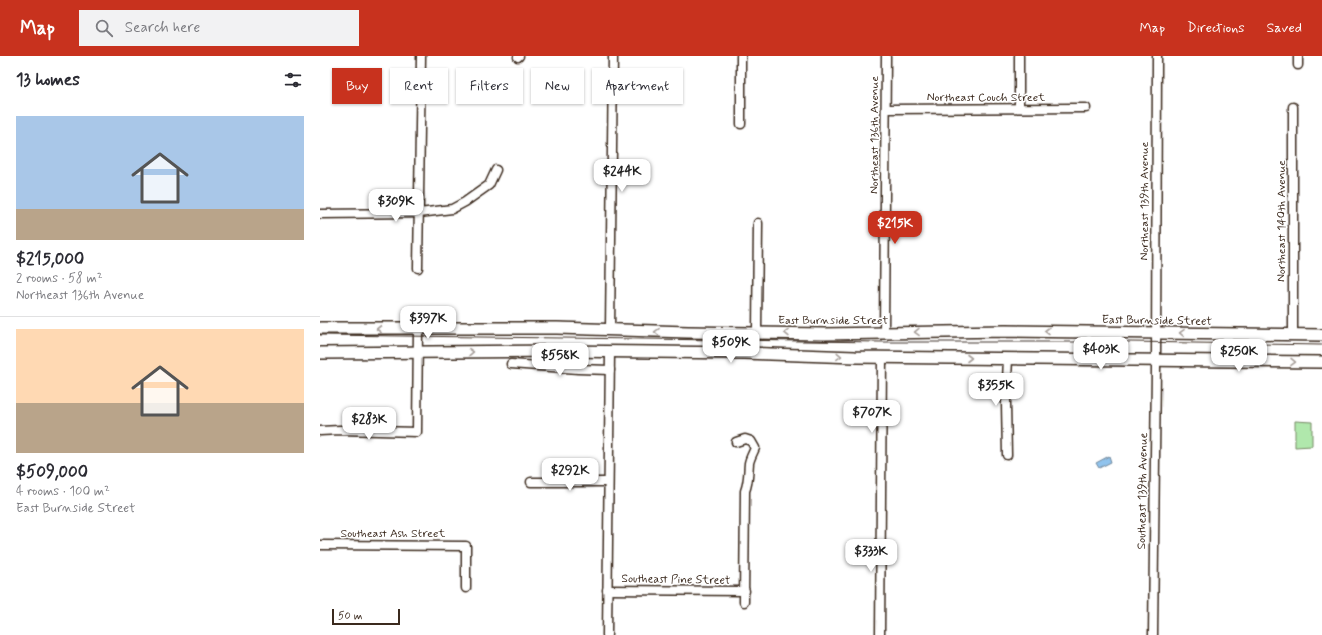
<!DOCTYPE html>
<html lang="en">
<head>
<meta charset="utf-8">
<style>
  :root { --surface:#fff; --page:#f2f2f3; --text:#2b2b33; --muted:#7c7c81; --line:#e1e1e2; --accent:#c8321e }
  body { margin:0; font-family:Mynerve,sans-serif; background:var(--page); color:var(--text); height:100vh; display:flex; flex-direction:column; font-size:15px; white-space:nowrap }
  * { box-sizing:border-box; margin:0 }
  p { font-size:13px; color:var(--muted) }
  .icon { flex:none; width:22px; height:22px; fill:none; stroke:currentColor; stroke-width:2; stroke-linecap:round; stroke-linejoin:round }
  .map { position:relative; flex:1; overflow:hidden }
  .side { display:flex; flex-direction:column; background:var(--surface); width:320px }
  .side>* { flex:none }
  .top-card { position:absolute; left:12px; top:12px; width:380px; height:36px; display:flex; gap:8px }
  .scale { position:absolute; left:12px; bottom:10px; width:68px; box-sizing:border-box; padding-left:4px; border:2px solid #3b2a1e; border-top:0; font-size:11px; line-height:14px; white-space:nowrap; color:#3b2a1e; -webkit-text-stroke:3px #fff; paint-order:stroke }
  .price { position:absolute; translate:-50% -34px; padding:0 9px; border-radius:8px; background:#fff; color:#222; font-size:13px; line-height:26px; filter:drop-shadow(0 1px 2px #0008) }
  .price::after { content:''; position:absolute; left:50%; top:24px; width:12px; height:9px; margin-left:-6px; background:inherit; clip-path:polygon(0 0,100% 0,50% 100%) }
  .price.active { background:var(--accent); color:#fff }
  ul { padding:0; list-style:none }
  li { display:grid; align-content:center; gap:8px; height:212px; padding:0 16px }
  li+li { border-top:1px solid var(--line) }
  li span { display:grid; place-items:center; height:124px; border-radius:0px; color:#555 }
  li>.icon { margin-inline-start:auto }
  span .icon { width:72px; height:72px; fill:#fffc; stroke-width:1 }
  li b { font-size:17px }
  h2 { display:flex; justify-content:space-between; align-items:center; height:48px; padding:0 16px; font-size:17px }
  .pill { padding:0 14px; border-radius:0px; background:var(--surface); box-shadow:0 1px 3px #0004; font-size:14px; line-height:36px }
  .pill.active { background:var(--accent); color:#fff }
  header { display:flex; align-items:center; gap:24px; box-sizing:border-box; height:56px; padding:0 20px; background:var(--accent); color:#fff }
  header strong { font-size:19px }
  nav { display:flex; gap:22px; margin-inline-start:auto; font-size:14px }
  .search { width:280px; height:36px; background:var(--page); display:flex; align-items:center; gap:10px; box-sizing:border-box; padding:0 14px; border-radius:0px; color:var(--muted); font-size:15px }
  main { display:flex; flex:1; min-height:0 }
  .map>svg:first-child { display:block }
  .green { fill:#b0e8ac; stroke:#768965 }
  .water { fill:#90c3ed; stroke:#6e869a }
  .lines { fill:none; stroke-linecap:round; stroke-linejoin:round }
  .street-casing { stroke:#3b2a1e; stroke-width:11 }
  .secondary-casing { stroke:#3b2a1e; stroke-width:14 }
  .street { stroke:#fff; stroke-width:8 }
  .secondary { stroke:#fff; stroke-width:11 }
  .tram { stroke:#3b2a1e; stroke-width:1 }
  .oneway { stroke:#a79f9a }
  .labels { text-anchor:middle; stroke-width:3; stroke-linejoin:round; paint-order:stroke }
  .street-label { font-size:12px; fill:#3b2a1e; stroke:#fff }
</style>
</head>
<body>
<header>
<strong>Map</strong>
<div class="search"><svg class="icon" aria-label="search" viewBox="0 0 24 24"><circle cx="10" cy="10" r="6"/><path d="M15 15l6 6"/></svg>Search here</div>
<nav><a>Map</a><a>Directions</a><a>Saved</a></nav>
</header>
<main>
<section class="side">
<h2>13 homes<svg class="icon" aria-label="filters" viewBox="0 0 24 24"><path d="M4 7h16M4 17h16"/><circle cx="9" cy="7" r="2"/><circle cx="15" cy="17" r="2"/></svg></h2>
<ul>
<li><span style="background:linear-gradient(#a9c7e8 75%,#b9a48a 0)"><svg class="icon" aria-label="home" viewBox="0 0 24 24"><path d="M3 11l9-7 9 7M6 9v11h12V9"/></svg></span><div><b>$215,000</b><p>2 rooms · 58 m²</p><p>Northeast 136th Avenue</p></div></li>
<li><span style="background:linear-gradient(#ffd9b3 60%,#b9a48a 0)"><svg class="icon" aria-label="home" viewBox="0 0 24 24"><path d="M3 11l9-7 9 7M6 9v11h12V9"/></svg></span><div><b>$509,000</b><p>4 rooms · 100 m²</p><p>East Burnside Street</p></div></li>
</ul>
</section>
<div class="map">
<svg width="1002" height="579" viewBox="0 0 1002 579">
  <rect width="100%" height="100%" fill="#fff"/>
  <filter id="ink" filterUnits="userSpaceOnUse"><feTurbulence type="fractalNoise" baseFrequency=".025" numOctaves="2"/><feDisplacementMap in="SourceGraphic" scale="8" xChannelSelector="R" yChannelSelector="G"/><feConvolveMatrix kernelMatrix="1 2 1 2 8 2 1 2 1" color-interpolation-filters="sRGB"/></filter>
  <g filter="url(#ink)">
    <polygon class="green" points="975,365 992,366 992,390 975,391"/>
    <polygon class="water" points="789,400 791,406 779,412 776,407"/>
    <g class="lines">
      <defs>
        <g id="street">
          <polyline points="699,0 699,52"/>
          <polyline points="978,0 978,9"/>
          <polyline points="198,1 199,0"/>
          <polyline points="973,51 973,278"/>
          <polyline points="566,53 766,52"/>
          <polyline points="421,68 421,0"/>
          <polyline points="0,158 99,157 132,153 145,146 169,129 176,114"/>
          <polyline points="98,212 101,0"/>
          <polyline points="290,274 293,0"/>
          <polyline points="437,277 438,167"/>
          <polyline points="564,277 566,0"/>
          <polyline points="191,308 258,313 290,314"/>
          <polyline points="0,375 20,374 97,376 98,272"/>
          <path d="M416,386L425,383L431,385L435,392C433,397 430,402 429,407C428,417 429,425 425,435L424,546"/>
          <polyline points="687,399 686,347 688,302"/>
          <polyline points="211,426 288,426"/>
          <polyline points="0,489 146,490 146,532"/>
          <polyline points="287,534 425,535"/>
          <polyline points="287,579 290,295"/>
          <polyline points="560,579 562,301"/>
          <polyline points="833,579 836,312 837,0"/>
        </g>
        <g id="secondary">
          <polyline points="0,272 237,272 368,276 504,278 685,275 1002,279"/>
          <polyline points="0,297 240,295 425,297 535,301 1002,306"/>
        </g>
      </defs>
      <use href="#street" class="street-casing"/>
      <use href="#secondary" class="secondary-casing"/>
      <use href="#street" class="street"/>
      <use href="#secondary" class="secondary"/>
      <polyline class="tram" points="0,279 563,286 811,286 1002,289"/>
    </g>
    <defs><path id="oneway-chevron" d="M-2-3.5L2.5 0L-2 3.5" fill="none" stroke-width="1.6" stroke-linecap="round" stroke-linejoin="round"/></defs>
    <g class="oneway">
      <use href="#oneway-chevron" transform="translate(59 273) rotate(-180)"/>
      <use href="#oneway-chevron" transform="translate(727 275) rotate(-180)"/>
      <use href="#oneway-chevron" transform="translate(337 276) rotate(-178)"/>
      <use href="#oneway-chevron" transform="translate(597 276) rotate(179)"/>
      <use href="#oneway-chevron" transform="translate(467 277) rotate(-179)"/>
      <use href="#oneway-chevron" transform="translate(862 277) rotate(-179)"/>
      <use href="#oneway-chevron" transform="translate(151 296) rotate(-1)"/>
      <use href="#oneway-chevron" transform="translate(519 300) rotate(2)"/>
      <use href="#oneway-chevron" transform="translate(649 302)"/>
      <use href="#oneway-chevron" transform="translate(973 306) rotate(1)"/>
    </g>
  </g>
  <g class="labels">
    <g class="street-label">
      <text x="666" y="45">Northeast Couch Street</text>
      <text transform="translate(554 79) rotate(-90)" y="4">Northeast 136th Avenue</text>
      <text transform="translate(824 145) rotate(-90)" y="4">Northeast 139th Avenue</text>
      <text transform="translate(961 165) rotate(-90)" y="4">Northeast 140th Avenue</text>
      <text x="513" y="268">East Burnside Street</text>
      <text transform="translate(837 264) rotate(1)" y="4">East Burnside Street</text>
      <text transform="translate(822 435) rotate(-89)" y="4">Southeast 139th Avenue</text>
      <text x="73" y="481">Southeast Ash Street</text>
      <text transform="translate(356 523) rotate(1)" y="4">Southeast Pine Street</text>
    </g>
  </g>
</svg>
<div class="scale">50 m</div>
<b class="price" style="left:302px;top:137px">$244K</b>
<b class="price" style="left:76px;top:167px">$309K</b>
<b class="price active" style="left:575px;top:189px">$215K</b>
<b class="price" style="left:108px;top:284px">$397K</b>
<b class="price" style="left:411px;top:308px">$509K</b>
<b class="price" style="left:781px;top:315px">$403K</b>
<b class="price" style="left:919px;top:317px">$250K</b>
<b class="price" style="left:240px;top:321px">$558K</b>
<b class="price" style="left:676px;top:351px">$355K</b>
<b class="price" style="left:552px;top:378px">$707K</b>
<b class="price" style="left:49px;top:385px">$283K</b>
<b class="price" style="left:250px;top:436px">$292K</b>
<b class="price" style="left:551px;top:517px">$333K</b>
<div class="top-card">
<a class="pill active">Buy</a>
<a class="pill">Rent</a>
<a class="pill">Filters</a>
<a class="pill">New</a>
<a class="pill">Apartment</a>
</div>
</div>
</main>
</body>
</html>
